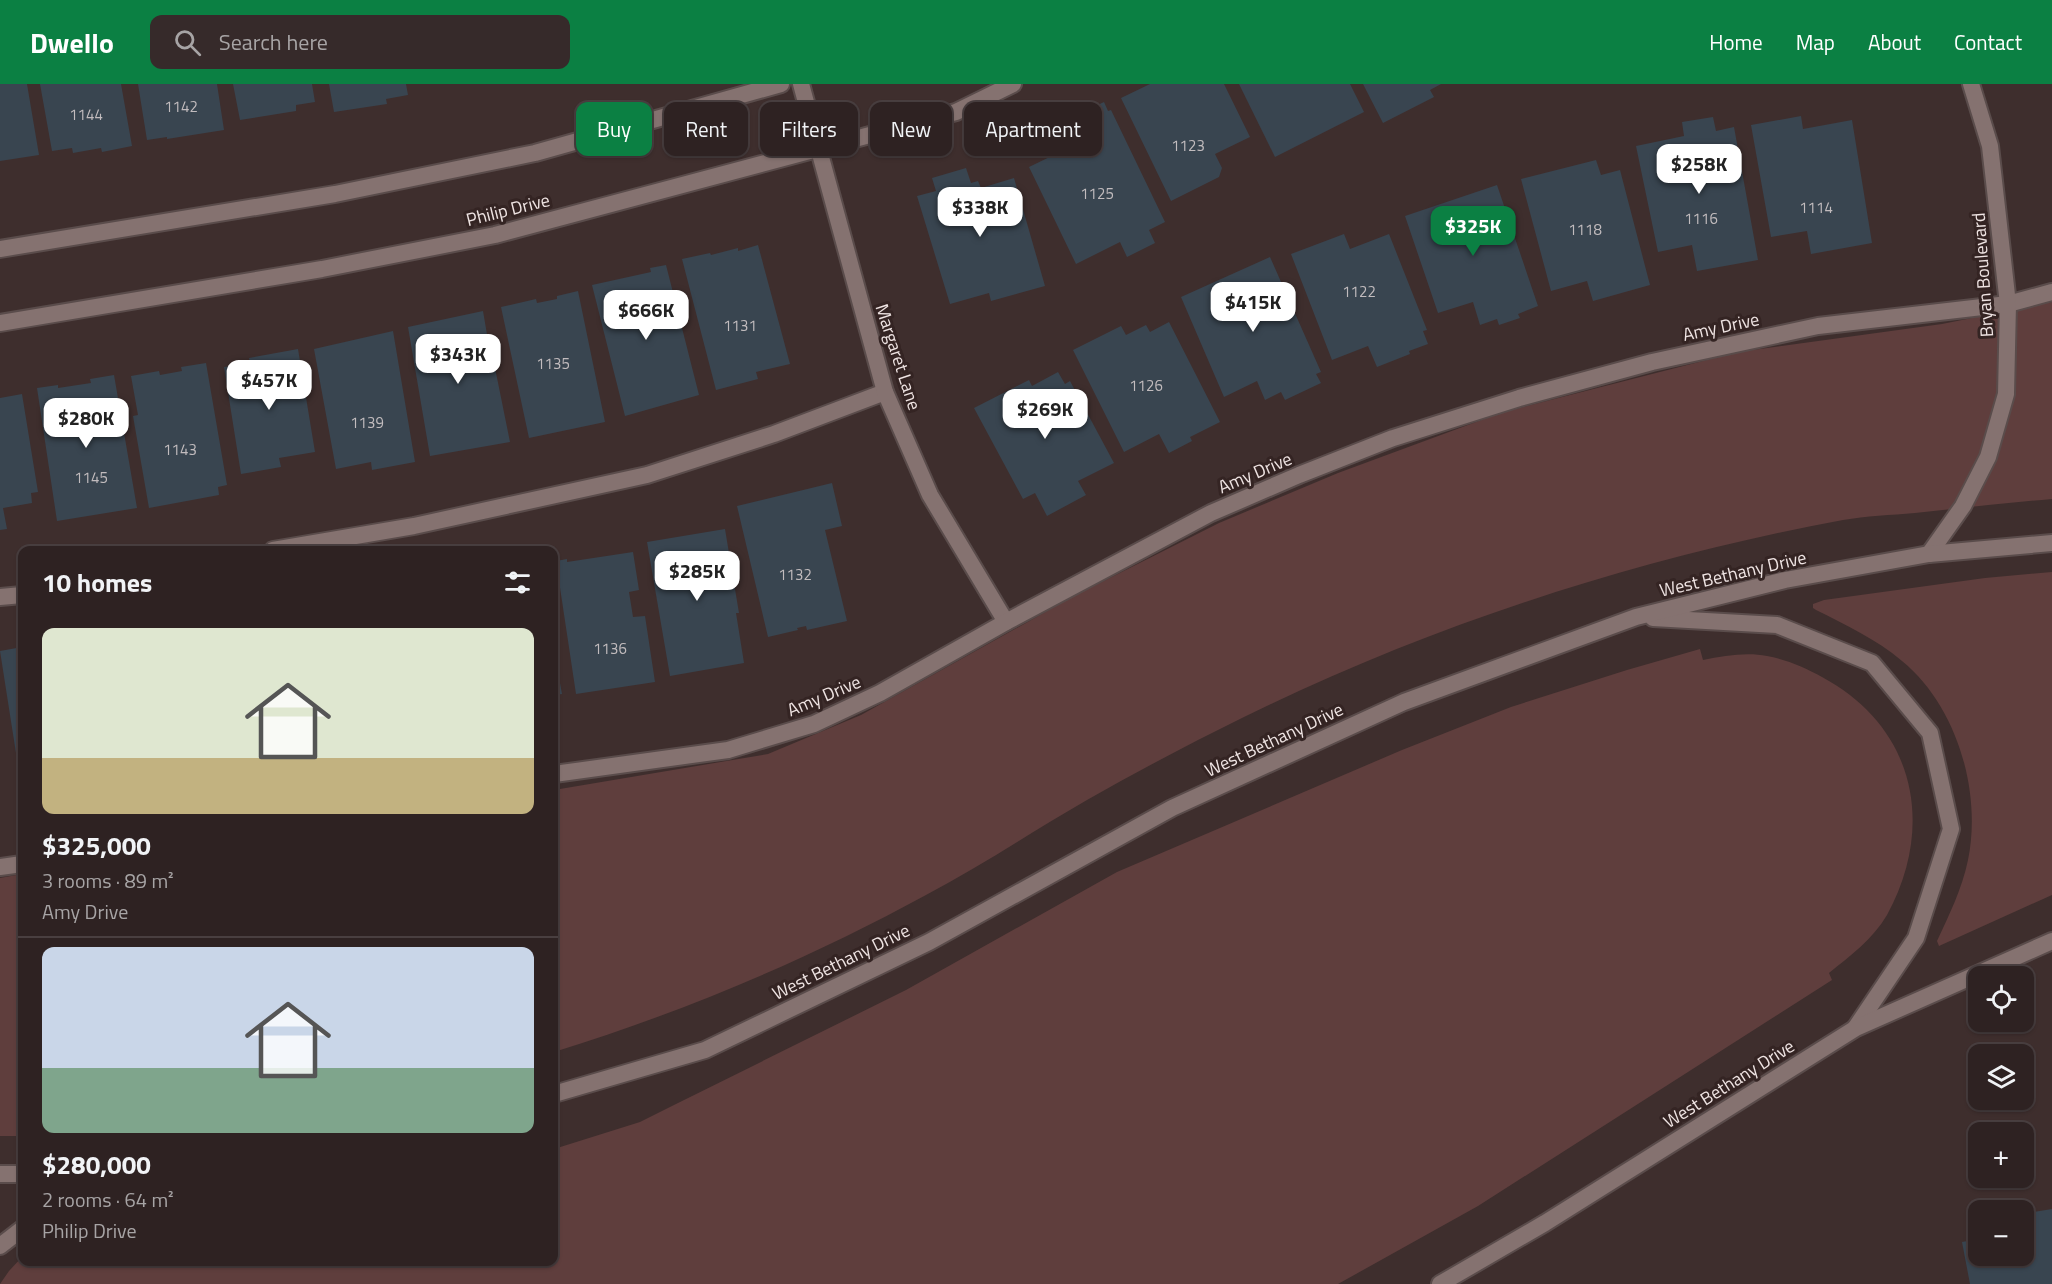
<!DOCTYPE html>
<html lang="en">
<head>
<meta charset="utf-8">
<style>
  :root { --surface:#2e2222; --page:#362a2a; --text:#f1f3f6; --muted:#a7a4a5; --line:#493f40; --accent:#0b8043 }
  body { margin:0; font-family:"Titillium Web",sans-serif; background:var(--page); color:var(--text); height:100vh; display:flex; flex-direction:column; font-size:22px; white-space:nowrap }
  * { box-sizing:border-box; margin:0 }
  p { font-size:20px; color:var(--muted) }
  .icon { flex:none; width:33px; height:33px; fill:none; stroke:currentColor; stroke-width:2; stroke-linecap:round; stroke-linejoin:round }
  .map { position:relative; flex:1; overflow:hidden }
  .details { position:absolute; left:18px; top:462px; width:540px; height:720px; display:flex; flex-direction:column; background:var(--surface); border-radius:12px; box-shadow:0 2px 4px #0004,0 0 0 2px var(--line) }
  .details>* { flex:none }
  .hud { position:absolute; left:576px; top:18px; width:570px; height:54px; display:flex; gap:12px }
  .fabs { position:absolute; left:1968px; top:882px; display:grid; gap:12px }
  .fabs a { display:grid; place-items:center; width:66px; height:66px; border-radius:12px; background:var(--surface); box-shadow:0 2px 4px #0004,0 0 0 2px var(--line); font-size:30px }
  .price { position:absolute; translate:-50% -51px; padding:0 14px; border-radius:12px; background:#fff; color:#222; font-size:20px; line-height:39px; filter:drop-shadow(0 2px 3px #0008) }
  .price::after { content:''; position:absolute; left:50%; top:36px; width:18px; height:14px; margin-left:-9px; background:inherit; clip-path:polygon(0 0,100% 0,50% 100%) }
  .price.selected { background:var(--accent); color:#fff }
  ul { padding:0; list-style:none }
  li { display:grid; align-content:center; gap:12px; height:318px; padding:0 24px }
  li+li { border-top:2px solid var(--line) }
  li span { display:grid; place-items:center; height:186px; border-radius:12px; color:#555 }
  li>.icon { margin-inline-start:auto }
  span .icon { width:108px; height:108px; fill:#fffc; stroke-width:1 }
  li b { font-size:26px }
  h2 { display:flex; justify-content:space-between; align-items:center; height:72px; padding:0 24px; font-size:26px }
  .tag { padding:0 21px; border-radius:12px; background:var(--surface); box-shadow:0 2px 4px #0004,0 0 0 2px var(--line); font-size:21px; line-height:54px }
  .tag.selected { background:var(--accent); color:#fff }
  header { display:flex; align-items:center; gap:36px; box-sizing:border-box; height:84px; padding:0 30px; background:var(--accent); color:#fff }
  header strong { font-size:28px }
  nav { display:flex; gap:33px; margin-inline-start:auto; font-size:21px }
  .search { width:420px; height:54px; background:var(--page); display:flex; align-items:center; gap:15px; box-sizing:border-box; padding:0 21px; border-radius:12px; color:var(--muted); font-size:22px }
  .map>svg:first-child { display:block }
  .green { fill:#5f3e3d }
  .building { fill:#394550 }
  .lines { fill:none; stroke-linecap:round; stroke-linejoin:round }
  .service-casing { stroke:#5a4c4b; stroke-width:20 }
  .minor-casing { stroke:#5a4c4b; stroke-width:20 }
  .tertiary-casing { stroke:#5a4c4b; stroke-width:20 }
  .secondary-casing { stroke:#5a4c4b; stroke-width:20 }
  .service { stroke:#857270; stroke-width:16 }
  .minor { stroke:#857270; stroke-width:16 }
  .tertiary { stroke:#857270; stroke-width:16 }
  .secondary { stroke:#857270; stroke-width:16 }
  .labels { text-anchor:middle; stroke-width:6; stroke-linejoin:round; paint-order:stroke }
  .number-label { font-size:15px; fill:#c2bcbe }
  .street-label { font-size:18px; fill:#efe4e3; stroke:#342423 }
</style>
</head>
<body>
<header>
<strong>Dwello</strong>
<div class="search"><svg class="icon" aria-label="search" viewBox="0 0 24 24"><circle cx="10" cy="10" r="6"/><path d="M15 15l6 6"/></svg>Search here</div>
<nav><a>Home</a><a>Map</a><a>About</a><a>Contact</a></nav>
</header>
<div class="map">
<svg width="2052" height="1200" viewBox="0 0 2052 1200">
  <rect width="100%" height="100%" fill="#3e2e2d"/>
  <g class="green">
    <path d="M2052,218V415C2006,419 1961,424 1915,429C1891,431 1866,432 1843,436C1638,474 1431,541 1244,633C1191,659 1138,687 1087,716C1033,747 981,782 926,811C807,876 683,928 554,968V706L768,670L861,631L1074,512L1219,439L1338,389L1503,328L1738,268L1942,240Z"/>
    <path d="M2052,488V811L1939,862L1937,857C1949,831 1962,805 1968,776C1982,708 1957,622 1902,577C1876,555 1846,541 1816,526L1813,524V520L1824,516L1985,494Z"/>
    <path d="M1700,565L1703,576C1724,572 1746,568 1767,572C1785,575 1806,584 1822,593C1915,643 1936,741 1887,831C1873,855 1850,872 1829,889L1832,896L1478,1122L1338,1200H0L9,1187L22,1173V1178H554V1065L640,1038L676,1020L906,906L1117,788L1402,666L1511,623L1627,586Z"/>
    <polygon points="22,790 22,1052 0,1052 0,794"/>
  </g>
  <g class="building">
    <polygon points="0,0 27,0 39,71 0,77"/>
    <polygon points="40,0 121,0 132,62 102,68 101,64 73,69 72,64 52,67"/>
    <polygon points="138,0 217,0 224,46 167,55 167,53 147,56"/>
    <polygon points="233,0 312,0 315,18 296,21 296,27 240,36"/>
    <polygon points="329,0 406,0 408,11 386,15 387,20 334,28"/>
    <polygon points="1150,0 1224,0 1250,53 1215,70 1222,84 1219,93 1171,117 1121,14"/>
    <polygon points="1239,0 1350,0 1364,28 1275,73"/>
    <polygon points="1363,0 1441,0 1430,6 1434,13 1383,39"/>
    <polygon points="1104,18 1108,27 1111,26 1165,138 1149,146 1155,159 1127,173 1120,158 1076,180 1029,83 1060,68 1049,44"/>
    <polygon points="1801,32 1803,45 1852,36 1872,159 1811,170 1807,147 1771,153 1751,41"/>
    <polygon points="1713,33 1716,47 1734,43 1758,176 1697,187 1692,161 1658,168 1636,62 1684,52 1682,38"/>
    <polygon points="1596,76 1601,91 1620,86 1650,201 1593,217 1587,197 1551,207 1521,95"/>
    <polygon points="966,84 971,99 978,97 981,104 1014,94 1045,202 991,217 989,209 950,220 917,112 936,107 932,94"/>
    <polygon points="1497,101 1538,222 1518,230 1520,234 1499,241 1497,235 1480,241 1473,218 1438,229 1405,132"/>
    <polygon points="1344,150 1350,165 1389,150 1427,246 1423,247 1428,260 1409,267 1410,270 1377,283 1368,262 1332,276 1291,170"/>
    <polygon points="758,161 790,280 756,288 758,295 716,306 682,175 710,169 711,171 738,164 738,167"/>
    <polygon points="1270,173 1321,288 1316,290 1321,299 1285,316 1281,308 1265,316 1257,297 1224,313 1181,213"/>
    <polygon points="666,181 699,311 625,332 592,201 651,188 650,184"/>
    <polygon points="578,207 605,338 529,354 501,223 536,215 537,219 557,215 557,212"/>
    <polygon points="483,227 490,268 480,270 481,281 494,279 510,358 430,372 408,243"/>
    <polygon points="1169,238 1220,338 1190,353 1192,357 1169,369 1159,350 1124,368 1073,266 1121,242 1126,251 1146,241 1150,248"/>
    <polygon points="393,247 415,378 372,386 371,378 336,385 314,265"/>
    <polygon points="298,265 315,368 279,374 281,383 241,390 224,283 250,279 249,274"/>
    <polygon points="206,279 227,401 218,403 219,411 149,424 133,332 138,331 131,292 159,287 160,291 182,287 181,283"/>
    <polygon points="1058,288 1065,300 1070,297 1114,379 1078,397 1086,411 1047,432 1035,409 1023,415 974,324 1029,296 1032,302"/>
    <polygon points="114,291 137,424 57,437 37,304 58,301 58,304 91,299 90,295"/>
    <polygon points="22,310 38,408 31,409 32,419 3,424 7,445 0,446 0,314"/>
    <polygon points="832,399 842,442 825,446 847,537 807,546 806,542 797,544 798,546 768,553 737,422"/>
    <polygon points="725,445 739,529 736,529 744,579 670,592 647,458"/>
    <polygon points="633,468 639,506 629,508 633,533 645,532 655,598 576,610 556,477 567,475 567,478"/>
    <polygon points="22,563 22,701 21,701 0,567"/>
    <polygon points="554,566 562,610 554,611"/>
    <polygon points="2025,1117 2028,1129 2052,1125 2052,1200 1970,1200 1962,1158 1978,1155 1978,1172 2024,1172 2024,1126 1997,1126 1996,1123"/>
  </g>
  <g class="lines">
    <defs>
      <g id="service">
        <polyline points="273,466 414,442 647,391 774,350 885,308"/>
        <polyline points="0,513 22,511"/>
      </g>
      <g id="minor">
        <polyline points="801,0 885,308 930,411 1006,538"/>
        <polyline points="0,165 335,110 535,69 781,0"/>
        <polyline points="0,239 322,185 495,151 956,28 1013,0"/>
        <polyline points="554,690 728,666 814,640 880,609 1006,538 1211,429 1299,391 1393,354 1519,314 1652,278 1818,242 2008,220 2052,208"/>
        <polyline points="0,783 22,780"/>
      </g>
      <polyline id="tertiary" points="1929,470 1963,422 1988,373 2006,310 2008,220 1990,62 1971,0"/>
      <g id="secondary">
        <polyline points="1653,534 1777,541 1872,579 1930,649 1951,745 1916,854 1856,943"/>
        <polyline points="554,1010 705,966 929,858 1172,724 1404,618 1636,533 1785,496 1929,470 2052,459"/>
        <polyline points="0,1090 22,1090"/>
        <polyline points="0,1162 22,1145"/>
        <polyline points="1440,1200 1545,1139 1856,944 2052,857"/>
      </g>
    </defs>
    <use href="#service" class="service-casing"/>
    <use href="#minor" class="minor-casing"/>
    <use href="#tertiary" class="tertiary-casing"/>
    <use href="#secondary" class="secondary-casing"/>
    <use href="#service" class="service"/>
    <use href="#minor" class="minor"/>
    <use href="#tertiary" class="tertiary"/>
    <use href="#secondary" class="secondary"/>
  </g>
  <g class="labels">
    <g class="number-label">
      <text x="181" y="28">1142</text>
      <text x="86" y="36">1144</text>
      <text x="1188" y="67">1123</text>
      <text x="1097" y="115">1125</text>
      <text x="1816" y="129">1114</text>
      <text x="1701" y="140">1116</text>
      <text x="1585" y="151">1118</text>
      <text x="1359" y="213">1122</text>
      <text x="740" y="247">1131</text>
      <text x="553" y="285">1135</text>
      <text x="1146" y="307">1126</text>
      <text x="367" y="344">1139</text>
      <text x="180" y="371">1143</text>
      <text x="91" y="399">1145</text>
      <text x="795" y="496">1132</text>
      <text x="610" y="570">1136</text>
    </g>
    <g class="street-label">
      <text transform="translate(508 126) rotate(-14)" y="6">Philip Drive</text>
      <text transform="translate(1983 191) rotate(-94)" y="6">Bryan Boulevard</text>
      <text transform="translate(1721 243) rotate(-12)" y="6">Amy Drive</text>
      <text transform="translate(898 273) rotate(72)" y="6">Margaret Lane</text>
      <text transform="translate(1255 389) rotate(-23)" y="6">Amy Drive</text>
      <text transform="translate(1733 490) rotate(-13)" y="6">West Bethany Drive</text>
      <text transform="translate(824 612) rotate(-23)" y="6">Amy Drive</text>
      <text transform="translate(1274 656) rotate(-25)" y="6">West Bethany Drive</text>
      <text transform="translate(841 878) rotate(-26)" y="6">West Bethany Drive</text>
      <text transform="translate(1729 1000) rotate(-32)" y="6">West Bethany Drive</text>
    </g>
  </g>
</svg>
<div class="fabs">
<a><svg class="icon" aria-label="locate" viewBox="0 0 24 24"><circle cx="12" cy="12" r="6"/><path d="M12 2v4M12 18v4M2 12h4M18 12h4"/></svg></a>
<a><svg class="icon" aria-label="layers" viewBox="0 0 24 24"><path d="M12 4l9 5-9 5-9-5zM3 14l9 5 9-5"/></svg></a>
<a>+</a>
<a>−</a>
</div>
<b class="price" style="left:1699px;top:111px">$258K</b>
<b class="price" style="left:980px;top:154px">$338K</b>
<b class="price selected" style="left:1473px;top:173px">$325K</b>
<b class="price" style="left:1253px;top:249px">$415K</b>
<b class="price" style="left:646px;top:257px">$666K</b>
<b class="price" style="left:458px;top:301px">$343K</b>
<b class="price" style="left:269px;top:327px">$457K</b>
<b class="price" style="left:1045px;top:356px">$269K</b>
<b class="price" style="left:86px;top:365px">$280K</b>
<b class="price" style="left:697px;top:518px">$285K</b>
<div class="hud">
<a class="tag selected">Buy</a>
<a class="tag">Rent</a>
<a class="tag">Filters</a>
<a class="tag">New</a>
<a class="tag">Apartment</a>
</div>
<section class="details">
<h2>10 homes<svg class="icon" aria-label="filters" viewBox="0 0 24 24"><path d="M4 7h16M4 17h16"/><circle cx="9" cy="7" r="2"/><circle cx="15" cy="17" r="2"/></svg></h2>
<ul>
<li><span style="background:linear-gradient(#dfe7d0 70%,#c2b280 0)"><svg class="icon" aria-label="home" viewBox="0 0 24 24"><path d="M3 11l9-7 9 7M6 9v11h12V9"/></svg></span><div><b>$325,000</b><p>3 rooms · 89 m²</p><p>Amy Drive</p></div></li>
<li><span style="background:linear-gradient(#c9d6e8 65%,#7fa58c 0)"><svg class="icon" aria-label="home" viewBox="0 0 24 24"><path d="M3 11l9-7 9 7M6 9v11h12V9"/></svg></span><div><b>$280,000</b><p>2 rooms · 64 m²</p><p>Philip Drive</p></div></li>
</ul>
</section>
</div>
</body>
</html>
